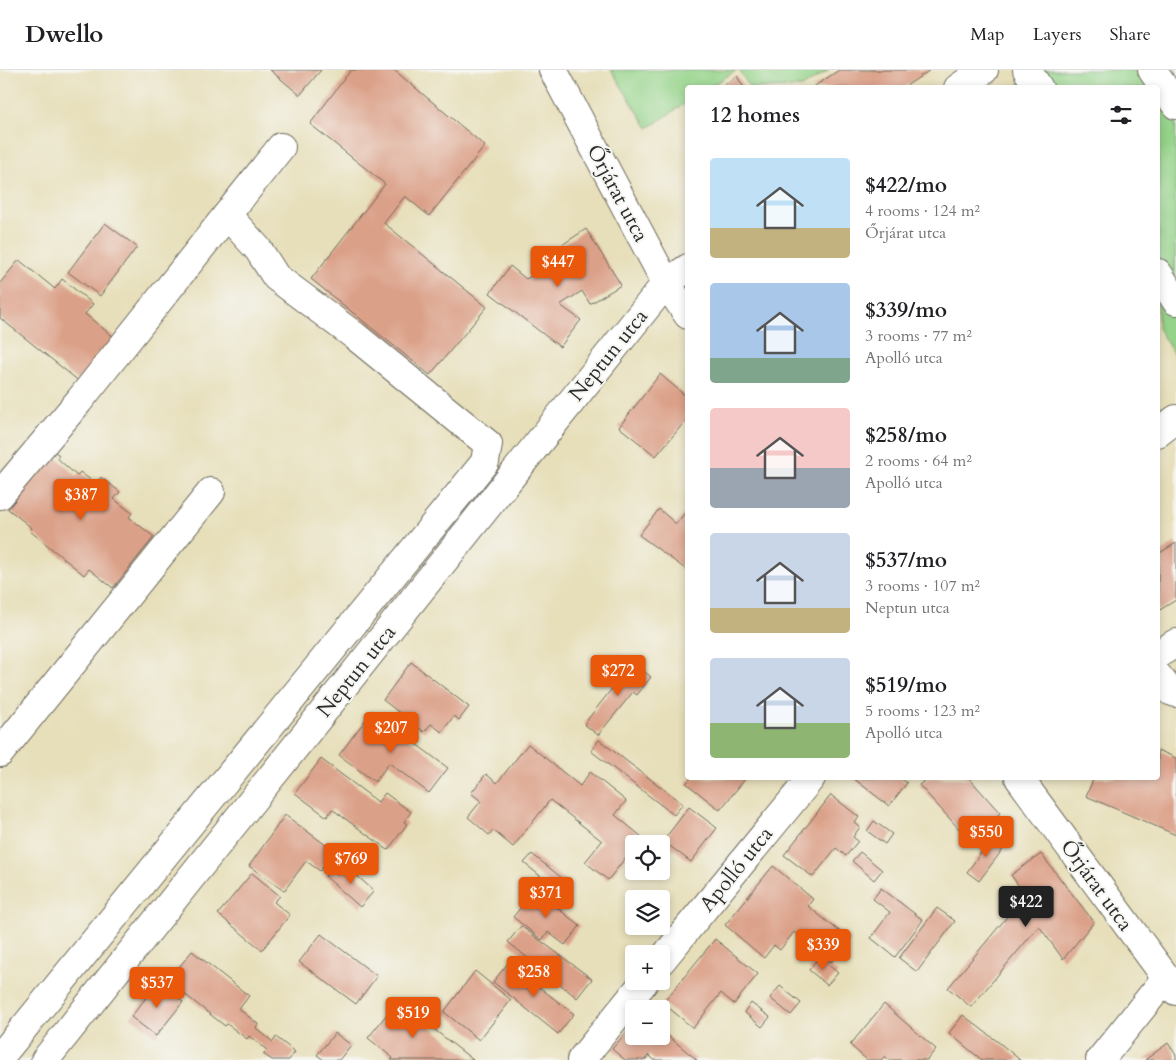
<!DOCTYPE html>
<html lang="en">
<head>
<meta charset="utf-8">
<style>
  :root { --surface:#fff; --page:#f6f6f6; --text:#202124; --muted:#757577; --line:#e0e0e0; --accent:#ea580c }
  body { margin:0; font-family:Cardo,serif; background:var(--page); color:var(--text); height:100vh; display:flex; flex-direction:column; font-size:19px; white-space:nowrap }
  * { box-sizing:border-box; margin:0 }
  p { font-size:16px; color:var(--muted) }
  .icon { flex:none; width:28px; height:28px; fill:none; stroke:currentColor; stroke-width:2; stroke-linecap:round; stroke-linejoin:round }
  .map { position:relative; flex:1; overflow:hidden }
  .sheet { position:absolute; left:685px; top:15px; width:475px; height:695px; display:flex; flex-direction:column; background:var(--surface); border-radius:5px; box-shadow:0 2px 8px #0003 }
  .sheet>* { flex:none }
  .tools { position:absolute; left:625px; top:765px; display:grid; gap:10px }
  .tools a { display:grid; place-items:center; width:45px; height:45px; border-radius:5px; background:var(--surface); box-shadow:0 2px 8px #0003; font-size:25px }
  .price { position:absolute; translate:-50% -42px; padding:0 11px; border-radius:5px; background:var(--accent); color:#fff; font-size:16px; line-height:32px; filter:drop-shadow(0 1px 2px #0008) }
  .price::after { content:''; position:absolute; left:50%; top:30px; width:15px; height:11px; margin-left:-8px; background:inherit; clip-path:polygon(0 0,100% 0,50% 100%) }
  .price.active { background:#222; color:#fff }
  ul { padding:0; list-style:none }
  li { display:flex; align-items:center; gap:15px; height:125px; padding:0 25px }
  li span { display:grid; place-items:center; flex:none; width:140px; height:100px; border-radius:5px; color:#555 }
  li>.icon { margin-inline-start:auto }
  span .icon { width:60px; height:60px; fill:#fffc; stroke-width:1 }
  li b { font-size:21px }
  h2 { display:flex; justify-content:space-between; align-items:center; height:60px; padding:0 25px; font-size:21px }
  header { display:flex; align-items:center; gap:30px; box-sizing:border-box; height:70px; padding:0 25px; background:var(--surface); border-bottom:1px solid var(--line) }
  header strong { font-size:24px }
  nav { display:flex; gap:28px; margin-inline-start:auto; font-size:18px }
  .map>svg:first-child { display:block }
  .green { fill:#94d389; stroke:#607f5a }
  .building { fill:#dba088 }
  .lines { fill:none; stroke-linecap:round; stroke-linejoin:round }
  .minor-casing { stroke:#6d6a5d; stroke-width:30 }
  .minor { stroke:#fff; stroke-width:28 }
  .labels { text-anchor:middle; stroke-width:4; stroke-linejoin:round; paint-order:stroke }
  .street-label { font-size:21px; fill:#2b2b2b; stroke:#f6f6f2 }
</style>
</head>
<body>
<header>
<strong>Dwello</strong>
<nav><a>Map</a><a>Layers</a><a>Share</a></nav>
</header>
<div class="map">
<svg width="1176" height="990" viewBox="0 0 1176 990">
  <rect width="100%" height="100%" fill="#f6f6f2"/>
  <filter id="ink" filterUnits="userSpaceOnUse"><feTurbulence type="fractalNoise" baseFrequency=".02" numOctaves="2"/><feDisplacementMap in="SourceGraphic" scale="10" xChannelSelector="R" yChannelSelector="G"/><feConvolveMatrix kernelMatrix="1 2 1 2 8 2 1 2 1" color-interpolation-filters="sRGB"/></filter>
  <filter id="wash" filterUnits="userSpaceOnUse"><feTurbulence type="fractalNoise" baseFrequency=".0096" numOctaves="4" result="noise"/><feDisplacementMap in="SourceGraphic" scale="20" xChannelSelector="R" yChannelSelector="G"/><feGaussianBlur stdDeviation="1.12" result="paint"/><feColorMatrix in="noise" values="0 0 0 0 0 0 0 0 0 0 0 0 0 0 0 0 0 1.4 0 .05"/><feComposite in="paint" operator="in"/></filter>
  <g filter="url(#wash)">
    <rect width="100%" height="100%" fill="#e7dfba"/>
    <g class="green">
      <polygon points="611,0 737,0 710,17 688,18 687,32 648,58"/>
      <polygon points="739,0 829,0 802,17 750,18"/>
      <polygon points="1040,0 1176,0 1175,286 1158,258 1158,18 1013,18"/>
    </g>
    <g id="blocks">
      <g class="building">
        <polygon points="270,0 321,0 300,25"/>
        <polygon points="351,0 394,0 485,76 429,146 405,126 384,153 487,237 430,305 311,209 385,114 310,54"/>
        <polygon points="839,0 930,0 903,18 812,18"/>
        <polygon points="737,6 744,18 720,18"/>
        <polygon points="105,153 137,177 100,226 68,202"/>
        <polygon points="586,159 621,215 590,234 582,221 560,235 581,250 560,277 490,223 510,196 526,209 561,188 556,179"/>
        <polygon points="19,190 55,219 62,209 93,234 85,244 115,268 80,312 0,248 0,213"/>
        <polygon points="660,304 688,328 688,348 656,386 619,357"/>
        <polygon points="54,381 59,385 57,388 77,406 80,402 96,414 101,407 120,422 114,429 132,443 129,447 154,467 113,518 89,499 84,505 30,461 32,458 8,439"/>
        <polygon points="659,439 676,454 688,439 688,501 639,465"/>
        <polygon points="1176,473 1176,530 1158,541 1158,484"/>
        <polygon points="411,592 469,637 459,650 454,646 442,662 431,654 424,662 383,630"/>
        <polygon points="633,592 651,607 637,625 633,622 598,665 584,654"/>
        <polygon points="372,641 448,698 429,723 389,693 375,712 339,685"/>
        <polygon points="599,670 683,734 674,745 591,681"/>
        <polygon points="528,674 580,716 590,702 626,731 615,745 642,767 636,774 634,774 634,777 608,810 585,792 602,771 550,730 513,777 493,760 489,765 468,747 481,731 471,723 486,704 497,713"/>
        <polygon points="1158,680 1176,688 1176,765 1086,726 1094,708 1158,708"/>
        <polygon points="321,689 378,732 385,723 411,742 404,752 407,754 388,780 332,739 327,747 295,723"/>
        <polygon points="691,708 746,708 720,740 686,713"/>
        <polygon points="853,708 900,708 907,713 889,736"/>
        <polygon points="928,708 969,708 1000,743 970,771 919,715"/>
        <polygon points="831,725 859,747 855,753 860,757 853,767 858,771 846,786 836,778 813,807 784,785"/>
        <polygon points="689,737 717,758 691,792 663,771"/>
        <polygon points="285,745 334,781 320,801 306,791 284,821 249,796"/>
        <polygon points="874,751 892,764 885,774 867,761"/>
        <polygon points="993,766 1006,775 979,811 967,802"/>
        <polygon points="860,782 882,800 874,810 852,791"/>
        <polygon points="532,784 567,812 559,821 524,793"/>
        <polygon points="1041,784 1094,852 1063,889 1039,856 971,937 948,918 1025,825 1011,805"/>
        <polygon points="345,795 374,821 360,837 325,806 331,799 337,804"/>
        <polygon points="773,796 813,829 808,836 850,870 831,892 794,862 780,880 774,875 764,888 725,855"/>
        <polygon points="252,803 280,826 274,832 290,845 262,880 218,844"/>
        <polygon points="881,818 923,850 895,887 871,868 890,842 873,829"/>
        <polygon points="535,820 580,856 565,875 548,862 542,870 513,847"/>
        <polygon points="937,838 955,851 917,902 899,888"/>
        <polygon points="521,856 592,909 577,928 508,872"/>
        <polygon points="321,864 377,906 356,934 299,892"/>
        <polygon points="715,869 758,904 734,934 721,923 693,958 663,933"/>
        <polygon points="192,881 249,926 239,939 258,954 256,958 273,972 276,967 295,982 289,990 272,990 263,984 267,980 249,966 247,969 227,954 225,956 168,911"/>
        <polygon points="819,887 838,903 827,915 809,900"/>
        <polygon points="508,893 574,944 558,964 493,912"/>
        <polygon points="475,901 511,930 479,970 444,942"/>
        <polygon points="158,912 183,932 156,966 131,947"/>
        <polygon points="780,916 801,933 791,945 770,928"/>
        <polygon points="751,933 770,947 762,957 744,942"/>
        <polygon points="884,934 936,979 927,990 889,990 885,986 881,990 867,990 850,975"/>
        <polygon points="394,935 408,946 412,942 473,990 391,990 393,988 368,968"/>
        <polygon points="963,945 1002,975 1020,990 982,990 949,963"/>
        <polygon points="634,953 634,966 661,966 661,960 697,990 654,990 649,985 645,990 625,990 612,979"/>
        <polygon points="335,963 351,975 339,990 324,990 317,985"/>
        <polygon points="1168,973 1176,985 1176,990 1145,990"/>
      </g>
    </g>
  </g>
  <g filter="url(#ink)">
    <use href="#blocks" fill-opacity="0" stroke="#6d6a5d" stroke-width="1"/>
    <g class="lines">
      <defs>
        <g id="minor">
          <polyline points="553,0 666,213 688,245"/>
          <polyline points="1027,0 1039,18"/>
          <polyline points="1152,0 1176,35"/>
          <polyline points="958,18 984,0"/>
          <polyline points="1158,203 1176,231"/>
          <polyline points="1158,363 1176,349"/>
          <polyline points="0,425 79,331 281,77"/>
          <polyline points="1158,584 1176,573"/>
          <polyline points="1158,606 1170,621 1176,623"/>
          <polyline points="0,683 211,422"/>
          <polyline points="1019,708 1176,921"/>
          <polyline points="661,891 811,708"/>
          <polyline points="0,987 485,392 488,374 355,266 276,207 258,179 227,145"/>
          <polyline points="45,990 666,213 688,198"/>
          <polyline points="581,990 645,911"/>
          <polyline points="1100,990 1166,908"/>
        </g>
      </defs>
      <use href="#minor" class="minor-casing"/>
      <use href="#minor" class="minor"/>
    </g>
  </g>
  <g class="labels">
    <g class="street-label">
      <text transform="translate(618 123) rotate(62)" y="7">Őrjárat utca</text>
      <text transform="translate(608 285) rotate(-51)" y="7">Neptun utca</text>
      <text transform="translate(356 601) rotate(-51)" y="7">Neptun utca</text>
      <text transform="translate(736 799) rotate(-51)" y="7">Apolló utca</text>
      <text transform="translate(1097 815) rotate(54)" y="7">Őrjárat utca</text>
    </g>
  </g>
</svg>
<div class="tools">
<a><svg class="icon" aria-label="locate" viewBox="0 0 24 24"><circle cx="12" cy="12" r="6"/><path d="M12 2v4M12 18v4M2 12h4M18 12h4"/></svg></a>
<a><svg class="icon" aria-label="layers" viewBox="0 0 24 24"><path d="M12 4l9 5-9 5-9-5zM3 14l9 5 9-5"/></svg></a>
<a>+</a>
<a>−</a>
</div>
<b class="price" style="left:558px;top:218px">$447</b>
<b class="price" style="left:81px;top:451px">$387</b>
<b class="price" style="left:618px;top:627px">$272</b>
<b class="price" style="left:391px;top:684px">$207</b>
<b class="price" style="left:986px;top:788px">$550</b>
<b class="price" style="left:351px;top:815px">$769</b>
<b class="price" style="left:546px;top:849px">$371</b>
<b class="price active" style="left:1026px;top:858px">$422</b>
<b class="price" style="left:823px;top:901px">$339</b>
<b class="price" style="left:534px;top:928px">$258</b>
<b class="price" style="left:157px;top:939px">$537</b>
<b class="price" style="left:413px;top:969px">$519</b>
<section class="sheet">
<h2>12 homes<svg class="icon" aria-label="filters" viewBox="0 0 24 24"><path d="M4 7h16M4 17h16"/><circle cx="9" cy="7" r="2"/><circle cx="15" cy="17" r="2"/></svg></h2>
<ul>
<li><span style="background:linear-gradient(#bfe0f5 70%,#c2b280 0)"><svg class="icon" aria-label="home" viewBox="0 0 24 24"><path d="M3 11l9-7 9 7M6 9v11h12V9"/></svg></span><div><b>$422/mo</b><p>4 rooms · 124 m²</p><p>Őrjárat utca</p></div></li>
<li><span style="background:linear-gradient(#a9c7e8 75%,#7fa58c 0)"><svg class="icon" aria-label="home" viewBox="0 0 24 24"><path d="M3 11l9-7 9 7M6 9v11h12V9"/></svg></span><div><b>$339/mo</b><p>3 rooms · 77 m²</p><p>Apolló utca</p></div></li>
<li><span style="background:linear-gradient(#f6c9c9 60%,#9aa5b1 0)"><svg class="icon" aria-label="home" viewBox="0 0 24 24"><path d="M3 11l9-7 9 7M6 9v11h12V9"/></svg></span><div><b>$258/mo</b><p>2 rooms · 64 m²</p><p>Apolló utca</p></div></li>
<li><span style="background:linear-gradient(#c9d6e8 75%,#c2b280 0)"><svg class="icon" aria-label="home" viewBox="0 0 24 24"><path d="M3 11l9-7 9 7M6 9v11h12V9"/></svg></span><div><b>$537/mo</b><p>3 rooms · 107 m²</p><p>Neptun utca</p></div></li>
<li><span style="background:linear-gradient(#c9d6e8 65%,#8fb573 0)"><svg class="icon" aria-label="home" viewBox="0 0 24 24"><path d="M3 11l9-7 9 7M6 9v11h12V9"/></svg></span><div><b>$519/mo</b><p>5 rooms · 123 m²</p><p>Apolló utca</p></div></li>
</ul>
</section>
</div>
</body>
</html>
